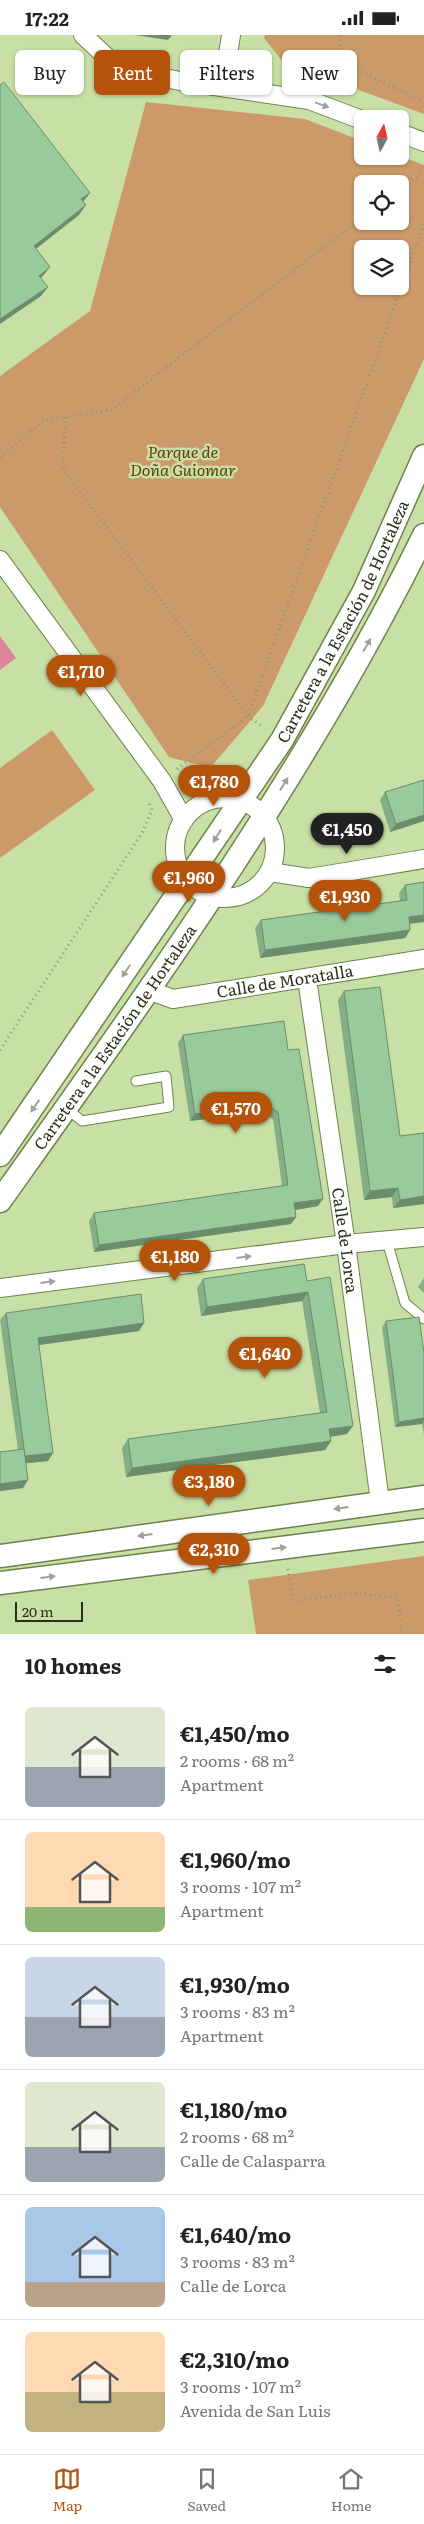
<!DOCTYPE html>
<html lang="en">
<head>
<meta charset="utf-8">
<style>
  :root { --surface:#fff; --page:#f6f6f6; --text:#222; --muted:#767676; --line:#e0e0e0; --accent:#b45309 }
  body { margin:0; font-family:Literata,serif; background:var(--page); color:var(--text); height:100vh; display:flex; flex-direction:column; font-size:19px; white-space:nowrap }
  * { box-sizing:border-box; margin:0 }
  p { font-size:16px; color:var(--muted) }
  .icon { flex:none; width:28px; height:28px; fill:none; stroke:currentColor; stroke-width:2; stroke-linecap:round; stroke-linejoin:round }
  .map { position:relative; height:1599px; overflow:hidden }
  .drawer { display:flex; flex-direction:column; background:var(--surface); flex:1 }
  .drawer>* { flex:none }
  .banner { position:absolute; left:15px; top:15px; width:395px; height:45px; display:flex; gap:10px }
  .needle { width:32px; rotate:8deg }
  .controls { position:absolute; left:354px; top:75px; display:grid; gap:10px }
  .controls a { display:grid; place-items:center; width:55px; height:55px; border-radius:8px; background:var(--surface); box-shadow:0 1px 4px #0004; font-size:25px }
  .scale { position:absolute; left:15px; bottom:12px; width:68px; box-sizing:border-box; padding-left:5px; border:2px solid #283119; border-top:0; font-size:14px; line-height:18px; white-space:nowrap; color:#283119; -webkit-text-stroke:4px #c8e0a5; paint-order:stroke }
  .price { position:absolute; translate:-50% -42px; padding:0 11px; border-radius:18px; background:var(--accent); color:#fff; font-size:16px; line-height:32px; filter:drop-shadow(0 1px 2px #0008) }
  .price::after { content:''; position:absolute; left:50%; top:30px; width:15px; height:11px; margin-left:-8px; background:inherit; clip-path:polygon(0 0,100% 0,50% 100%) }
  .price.on { background:#222; color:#fff }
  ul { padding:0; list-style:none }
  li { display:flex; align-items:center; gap:15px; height:125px; padding:0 25px }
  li+li { border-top:1px solid var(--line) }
  li span { display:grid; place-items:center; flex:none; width:140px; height:100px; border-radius:8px; color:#555 }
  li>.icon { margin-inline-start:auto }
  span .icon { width:60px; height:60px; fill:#fffc; stroke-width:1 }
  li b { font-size:21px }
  h2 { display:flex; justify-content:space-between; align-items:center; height:60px; padding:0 25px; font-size:21px }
  .pill { padding:0 18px; border-radius:8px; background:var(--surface); box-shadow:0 1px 4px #0004; font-size:18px; line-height:45px }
  .pill.on { background:var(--accent); color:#fff }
  .status { display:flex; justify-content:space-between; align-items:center; height:35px; padding:0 25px; background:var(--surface); direction:ltr }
  .status svg { height:14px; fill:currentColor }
  .menu { display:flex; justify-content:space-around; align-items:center; height:70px; border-top:1px solid var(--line); background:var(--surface); font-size:14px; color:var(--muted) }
  .menu a { display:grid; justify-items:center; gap:2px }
  .menu .on { color:var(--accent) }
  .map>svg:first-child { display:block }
  .green { fill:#cc9a68; fill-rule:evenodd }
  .water { fill:#da8598 }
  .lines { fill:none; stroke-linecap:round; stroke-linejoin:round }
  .service-casing { stroke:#6e834c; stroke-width:11 }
  .minor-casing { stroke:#6e834c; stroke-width:20 }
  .tertiary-casing { stroke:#6e834c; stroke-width:25 }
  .path { stroke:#889a6d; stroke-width:3; stroke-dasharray:1 4; stroke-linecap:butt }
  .service { stroke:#fff; stroke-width:9 }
  .minor { stroke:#fff; stroke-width:18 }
  .tertiary { stroke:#fff; stroke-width:22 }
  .wall { fill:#84ae85 }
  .shaded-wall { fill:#6b8d6c }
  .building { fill:#99ca9b; stroke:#6b8d6c }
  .oneway { fill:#9ea298 }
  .labels { text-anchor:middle; stroke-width:5; stroke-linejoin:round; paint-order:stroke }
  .park-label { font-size:16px; font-style:italic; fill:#643d0c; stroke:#c8e0a5 }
  .street-label { font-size:16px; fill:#283119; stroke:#c8e0a5 }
</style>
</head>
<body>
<div class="status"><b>17:22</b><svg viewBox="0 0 49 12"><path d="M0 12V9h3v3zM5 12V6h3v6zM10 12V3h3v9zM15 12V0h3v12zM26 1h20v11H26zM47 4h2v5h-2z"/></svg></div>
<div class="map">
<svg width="424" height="1599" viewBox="0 0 424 1599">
  <rect width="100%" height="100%" fill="#c8e0a5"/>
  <g class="green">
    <polygon points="265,0 424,0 424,79 283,27 264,3"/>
    <path d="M146,67L305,84L362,106V121H400L424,130V324L263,671L210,733L169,722L0,472V341L90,276ZM362,149H400V186H362ZM362,214H400V251H362Z"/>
    <polygon points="52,695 95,755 0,823 0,733"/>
    <polygon points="424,1521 424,1599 256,1599 248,1545"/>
  </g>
  <polygon class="water" points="0,601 16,623 0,635"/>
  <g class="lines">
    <defs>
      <g id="service">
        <polyline points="66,1073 82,1086 169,1072 166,1041 136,1046"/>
        <polyline points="387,1206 405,1268 424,1284"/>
      </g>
      <g id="minor">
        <polyline points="83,0 115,30 134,37 180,46 309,65 362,85"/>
        <polyline points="223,51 231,0"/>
        <polyline points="400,98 424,107"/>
        <polyline points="0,525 162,746 184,785"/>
        <circle cx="225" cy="813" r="50"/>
        <polyline points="270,837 309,843 424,824"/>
        <path id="s1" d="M307,944L346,1209L380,1467"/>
        <path id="s2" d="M148,955L173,964L424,924"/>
        <polyline points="0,1253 346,1209 424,1202"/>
      </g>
      <g id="tertiary">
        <path id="s3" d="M0,1120L282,705L364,556L424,421"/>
        <path id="s4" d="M0,1166C152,952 308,736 424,500"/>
        <polyline points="0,1521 424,1462"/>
        <polyline points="0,1548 424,1495"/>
      </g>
    </defs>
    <use href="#service" class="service-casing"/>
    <use href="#minor" class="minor-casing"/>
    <use href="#tertiary" class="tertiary-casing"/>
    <g class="path">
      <polyline points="339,0 343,20 362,37 424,67"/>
      <polyline points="400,154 424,136"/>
      <polyline points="65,382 63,434 248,681 263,692"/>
      <polyline points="0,422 45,385 111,375 362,183"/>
      <polyline points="177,734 248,681 424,188"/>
      <polyline points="0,1015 142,798 152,775 149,768"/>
      <polyline points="288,1534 293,1566 355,1558 398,1563 402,1599"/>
    </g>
    <use href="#service" class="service"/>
    <use href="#minor" class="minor"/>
    <use href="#tertiary" class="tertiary"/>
  </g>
  <g class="wall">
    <polygon points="424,745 424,786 390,797 380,765 385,757"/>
    <polygon points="424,847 424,887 410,889 410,895 405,903 260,923 255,893 261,885 400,866 399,858 405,850"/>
    <polygon points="344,956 400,1101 424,1098 424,1169 393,1173 392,1162 364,1165 338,965"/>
    <polygon points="183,1000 288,1015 318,1171 295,1175 296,1182 291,1189 94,1217 89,1186 94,1178 282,1151 273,1084 261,1077 190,1086 178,1008"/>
    <polygon points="424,1243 424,1258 418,1252"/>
    <polygon points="203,1244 307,1246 347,1399 330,1402 331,1406 325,1415 126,1442 122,1413 128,1404 320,1378 302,1266 201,1281 197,1253"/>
    <polygon points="6,1278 139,1296 39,1310 48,1426 26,1428 23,1453 0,1456 0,1417 18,1415 0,1285"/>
    <polygon points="386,1286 424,1318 424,1400 422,1389 395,1392 382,1292"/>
  </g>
  <g class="shaded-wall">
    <polygon points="135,0 172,0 168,5"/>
    <polygon points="90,158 83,167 81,164"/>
    <polygon points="86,170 79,180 27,221 34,211"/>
    <polygon points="50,232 43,241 32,250 39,241"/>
    <polygon points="48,252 41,261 0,289 0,284"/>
    <polygon points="424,780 424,786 390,797 396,789"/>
    <polygon points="424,880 424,887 403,889 409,882"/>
    <polygon points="410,895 405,903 260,923 265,915"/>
    <polygon points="266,1069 261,1077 190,1086 195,1079"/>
    <polygon points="398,1153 392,1162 364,1165 370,1156"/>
    <polygon points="424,1161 424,1169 393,1173 400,1165"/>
    <polygon points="323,1164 318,1171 289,1176 294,1168"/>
    <polygon points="296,1182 291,1189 94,1217 99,1210"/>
    <polygon points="308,1257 302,1266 201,1281 207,1272"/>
    <polygon points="144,1288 139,1296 32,1311 38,1303"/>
    <polygon points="424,1383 424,1385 422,1389 395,1392 399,1387"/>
    <polygon points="353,1391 347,1399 323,1403 329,1394"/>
    <polygon points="331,1406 325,1415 126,1442 132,1433"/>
    <polygon points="53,1418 48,1426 20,1429 25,1421"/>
    <polygon points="28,1445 23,1453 0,1456 0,1449"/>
  </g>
  <g class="building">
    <polygon points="4,47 90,158 81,164 86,170 34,211 50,232 39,241 48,252 0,284 0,50"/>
    <polygon points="424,745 424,780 396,789 385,757"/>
    <polygon points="424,847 424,880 409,882 410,895 265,915 261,885 407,865 405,850"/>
    <polygon points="380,952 400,1101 424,1098 424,1161 400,1165 398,1153 370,1156 344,956"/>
    <polygon points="284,986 288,1015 299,1014 323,1164 294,1168 296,1182 99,1210 94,1178 288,1150 278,1077 266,1069 195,1079 183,1000"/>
    <polygon points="304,1229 307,1246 330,1242 353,1391 329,1394 331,1406 132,1433 128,1404 327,1377 308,1257 207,1272 203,1244"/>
    <polygon points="141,1259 144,1288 38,1303 53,1418 25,1421 6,1278"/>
    <polygon points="419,1282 424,1318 424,1383 399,1387 386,1286"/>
    <polygon points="24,1414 28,1445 0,1449 0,1417"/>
  </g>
  <defs><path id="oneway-solid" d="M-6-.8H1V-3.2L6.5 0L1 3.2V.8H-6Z" transform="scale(1.25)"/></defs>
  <g class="oneway">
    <use href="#oneway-solid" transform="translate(322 70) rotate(20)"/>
    <use href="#oneway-solid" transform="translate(367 610) rotate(-60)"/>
    <use href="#oneway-solid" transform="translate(284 749) rotate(-58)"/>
    <use href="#oneway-solid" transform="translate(217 801) rotate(122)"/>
    <use href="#oneway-solid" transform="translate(126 936) rotate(124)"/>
    <use href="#oneway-solid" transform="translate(35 1071) rotate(125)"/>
    <use href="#oneway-solid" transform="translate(244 1222) rotate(-7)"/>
    <use href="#oneway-solid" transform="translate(48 1247) rotate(-7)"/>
    <use href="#oneway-solid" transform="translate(341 1473) rotate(172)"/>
    <use href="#oneway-solid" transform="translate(145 1500) rotate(172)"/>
    <use href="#oneway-solid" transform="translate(279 1513) rotate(-7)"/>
    <use href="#oneway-solid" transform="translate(48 1542) rotate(-7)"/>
  </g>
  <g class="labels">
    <g class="park-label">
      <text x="183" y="423">Parque de<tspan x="183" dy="18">Doña Guiomar</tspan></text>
    </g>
    <g class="street-label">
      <text dy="6" stroke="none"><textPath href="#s3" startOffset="635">Carretera a la Estación de Hortaleza</textPath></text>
      <text dy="6" stroke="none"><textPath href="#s2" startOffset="140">Calle de Moratalla</textPath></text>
      <text dy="6" stroke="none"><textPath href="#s4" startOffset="200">Carretera a la Estación de Hortaleza</textPath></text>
      <text dy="6" stroke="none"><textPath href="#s1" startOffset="264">Calle de Lorca</textPath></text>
    </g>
  </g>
</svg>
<div class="controls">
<a><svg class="needle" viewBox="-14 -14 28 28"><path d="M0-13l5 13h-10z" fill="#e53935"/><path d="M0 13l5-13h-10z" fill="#767676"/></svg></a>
<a><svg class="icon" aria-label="locate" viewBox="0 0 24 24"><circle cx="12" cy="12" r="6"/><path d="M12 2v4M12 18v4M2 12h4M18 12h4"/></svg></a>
<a><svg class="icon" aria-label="layers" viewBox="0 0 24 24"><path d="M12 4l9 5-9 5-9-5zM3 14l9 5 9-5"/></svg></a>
</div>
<div class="scale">20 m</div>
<b class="price" style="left:81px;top:662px">€1,710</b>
<b class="price" style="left:214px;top:772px">€1,780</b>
<b class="price on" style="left:347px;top:820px">€1,450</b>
<b class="price" style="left:189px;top:868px">€1,960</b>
<b class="price" style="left:345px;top:887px">€1,930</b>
<b class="price" style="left:236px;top:1099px">€1,570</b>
<b class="price" style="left:175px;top:1247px">€1,180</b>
<b class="price" style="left:265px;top:1344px">€1,640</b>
<b class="price" style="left:209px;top:1472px">€3,180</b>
<b class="price" style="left:214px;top:1540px">€2,310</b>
<div class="banner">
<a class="pill">Buy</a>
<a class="pill on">Rent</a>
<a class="pill">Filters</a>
<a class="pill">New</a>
</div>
</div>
<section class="drawer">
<h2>10 homes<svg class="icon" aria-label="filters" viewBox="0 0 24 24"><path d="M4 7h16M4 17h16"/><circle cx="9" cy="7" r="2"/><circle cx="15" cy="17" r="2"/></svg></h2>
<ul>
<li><span style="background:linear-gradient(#dfe7d0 60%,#9aa5b1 0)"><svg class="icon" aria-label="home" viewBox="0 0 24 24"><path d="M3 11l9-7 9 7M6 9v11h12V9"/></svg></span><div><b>€1,450/mo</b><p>2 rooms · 68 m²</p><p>Apartment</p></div></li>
<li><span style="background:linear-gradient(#ffd9b3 75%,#8fb573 0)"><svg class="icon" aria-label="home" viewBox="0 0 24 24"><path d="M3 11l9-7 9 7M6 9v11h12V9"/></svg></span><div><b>€1,960/mo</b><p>3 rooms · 107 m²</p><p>Apartment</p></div></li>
<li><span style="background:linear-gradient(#c9d6e8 60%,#9aa5b1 0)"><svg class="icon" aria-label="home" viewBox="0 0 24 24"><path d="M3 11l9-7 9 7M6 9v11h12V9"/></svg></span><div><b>€1,930/mo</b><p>3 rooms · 83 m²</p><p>Apartment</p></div></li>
<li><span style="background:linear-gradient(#dfe7d0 65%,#9aa5b1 0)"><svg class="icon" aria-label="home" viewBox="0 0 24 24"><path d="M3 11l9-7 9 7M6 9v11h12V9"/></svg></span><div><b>€1,180/mo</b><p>2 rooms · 68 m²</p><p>Calle de Calasparra</p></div></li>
<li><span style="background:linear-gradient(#a9c7e8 75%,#b9a48a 0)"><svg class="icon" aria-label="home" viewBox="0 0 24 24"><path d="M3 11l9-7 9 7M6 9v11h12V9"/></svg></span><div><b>€1,640/mo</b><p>3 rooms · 83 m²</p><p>Calle de Lorca</p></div></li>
<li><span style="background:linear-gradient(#ffd9b3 60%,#c2b280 0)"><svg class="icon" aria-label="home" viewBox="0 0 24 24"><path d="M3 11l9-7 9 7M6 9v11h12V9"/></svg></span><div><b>€2,310/mo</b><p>3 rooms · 107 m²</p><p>Avenida de San Luis</p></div></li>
</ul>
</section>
<nav class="menu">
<a class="on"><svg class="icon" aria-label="map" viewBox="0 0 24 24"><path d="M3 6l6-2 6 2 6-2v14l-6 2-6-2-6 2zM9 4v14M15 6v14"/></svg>Map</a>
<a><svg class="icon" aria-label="saved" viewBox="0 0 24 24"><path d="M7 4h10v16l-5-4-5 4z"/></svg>Saved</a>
<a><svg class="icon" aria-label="home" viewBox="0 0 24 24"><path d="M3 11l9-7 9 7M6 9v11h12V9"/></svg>Home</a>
</nav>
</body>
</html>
